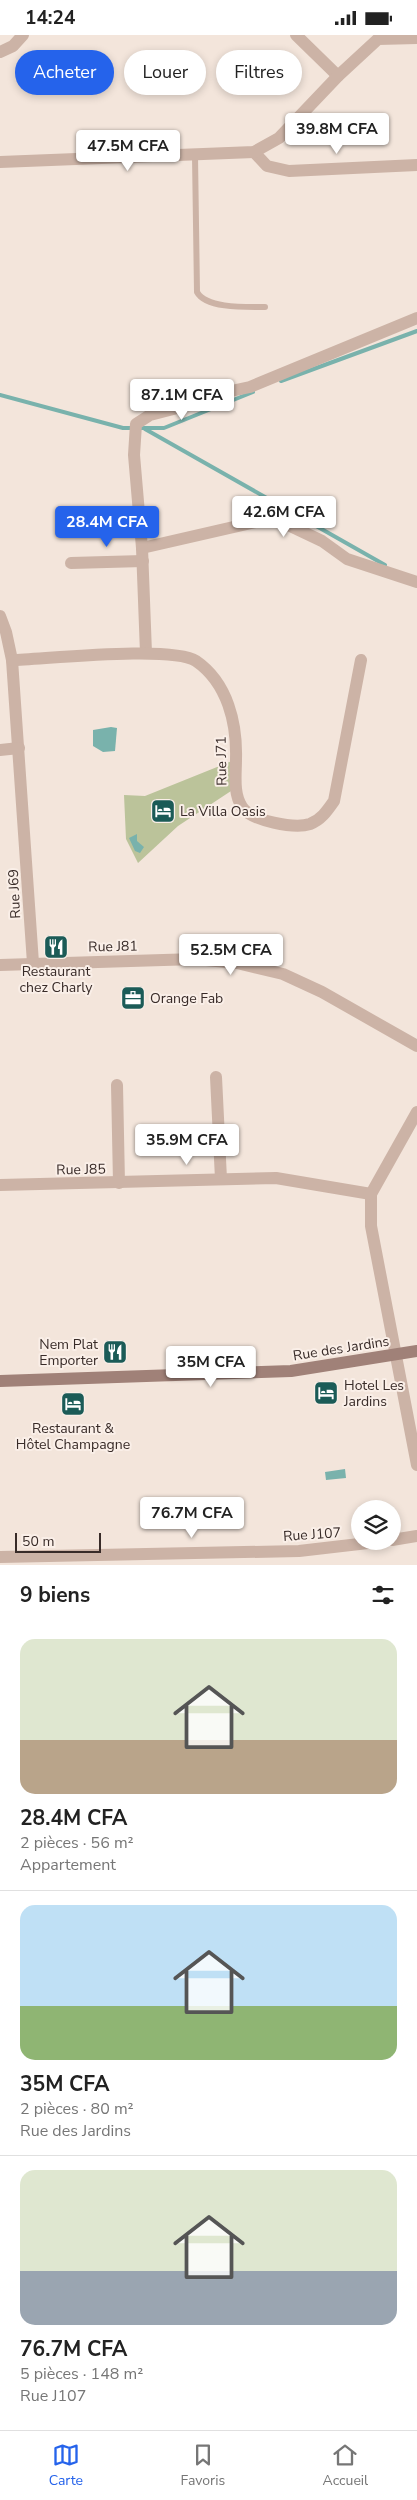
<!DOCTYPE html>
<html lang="fr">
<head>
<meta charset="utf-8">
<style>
  :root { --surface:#fff; --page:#f6f6f6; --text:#222; --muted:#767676; --line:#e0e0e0; --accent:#2563eb }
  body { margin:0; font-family:"Nunito Sans",sans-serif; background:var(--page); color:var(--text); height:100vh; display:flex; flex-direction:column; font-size:19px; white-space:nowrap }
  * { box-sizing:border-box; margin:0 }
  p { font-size:16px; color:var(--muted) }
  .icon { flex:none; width:28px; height:28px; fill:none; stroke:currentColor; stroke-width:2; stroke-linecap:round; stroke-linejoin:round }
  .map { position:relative; height:1530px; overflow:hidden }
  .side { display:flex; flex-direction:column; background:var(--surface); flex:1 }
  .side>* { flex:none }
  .top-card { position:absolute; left:15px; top:15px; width:388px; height:45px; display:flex; gap:10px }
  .tools { position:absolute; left:351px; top:1465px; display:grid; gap:10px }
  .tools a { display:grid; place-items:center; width:50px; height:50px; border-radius:50%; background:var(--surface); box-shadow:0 2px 8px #0003; font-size:25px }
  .scale { position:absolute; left:15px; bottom:12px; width:86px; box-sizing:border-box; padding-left:5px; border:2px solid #382b28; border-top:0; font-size:14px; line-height:18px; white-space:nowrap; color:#382b28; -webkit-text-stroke:4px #faefe8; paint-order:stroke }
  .price { position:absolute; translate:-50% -42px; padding:0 11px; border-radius:5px; background:#fff; color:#222; font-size:16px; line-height:32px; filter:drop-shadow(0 1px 2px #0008) }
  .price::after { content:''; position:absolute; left:50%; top:30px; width:15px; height:11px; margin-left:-8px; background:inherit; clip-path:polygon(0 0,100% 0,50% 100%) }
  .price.current { background:var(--accent); color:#fff }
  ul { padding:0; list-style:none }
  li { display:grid; align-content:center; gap:10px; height:265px; padding:0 20px }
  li+li { border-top:1px solid var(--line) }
  li span { display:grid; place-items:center; height:155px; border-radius:15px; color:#555 }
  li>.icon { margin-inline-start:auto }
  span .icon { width:90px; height:90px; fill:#fffc; stroke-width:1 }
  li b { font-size:21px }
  h2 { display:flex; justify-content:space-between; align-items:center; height:60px; padding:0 20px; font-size:21px }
  .pill { padding:0 18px; border-radius:22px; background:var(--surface); box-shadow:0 2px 8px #0003; font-size:18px; line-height:45px }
  .pill.current { background:var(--accent); color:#fff }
  .status { display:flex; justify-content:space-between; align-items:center; height:35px; padding:0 25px; background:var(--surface); direction:ltr }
  .status svg { height:14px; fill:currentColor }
  .menu { display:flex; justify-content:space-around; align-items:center; height:70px; border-top:1px solid var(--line); background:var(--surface); font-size:14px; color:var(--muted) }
  .menu a { display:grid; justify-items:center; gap:2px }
  .menu .current { color:var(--accent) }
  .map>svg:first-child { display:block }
  .green { fill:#bbc39a }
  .water { fill:#79b2ac }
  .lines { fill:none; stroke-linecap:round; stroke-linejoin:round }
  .stream { stroke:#79b2ac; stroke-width:4 }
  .service { stroke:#ccb3a6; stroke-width:6 }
  .minor { stroke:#ccb3a6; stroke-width:12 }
  .secondary { stroke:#a08178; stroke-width:12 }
  .labels { text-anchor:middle; stroke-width:4; stroke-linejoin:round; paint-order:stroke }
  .street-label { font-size:14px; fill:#382b28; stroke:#faefe8 }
  .poi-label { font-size:14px; fill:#382b28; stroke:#faefe8; text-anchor:start }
</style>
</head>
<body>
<div class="status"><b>14:24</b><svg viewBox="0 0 49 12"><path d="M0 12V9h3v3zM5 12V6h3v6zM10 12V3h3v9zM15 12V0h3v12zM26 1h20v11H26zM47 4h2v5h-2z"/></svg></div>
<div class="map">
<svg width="417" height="1530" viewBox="0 0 417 1530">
  <rect width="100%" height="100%" fill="#f3e5db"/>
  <polygon class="green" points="232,726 231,756 178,791 138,828 126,804 124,760 145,761"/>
  <g class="water">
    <polygon points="111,692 117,693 115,716 103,717 93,711 93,695"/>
    <polygon points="137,799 137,806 144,812 140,818 135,816 129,803"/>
    <polygon points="345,1434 346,1443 326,1445 325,1437"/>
  </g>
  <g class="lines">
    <g class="stream">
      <polyline points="281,346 417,296"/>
      <polyline points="0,360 123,393 164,393 253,357"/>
      <polyline points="145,394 385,530"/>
    </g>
    <path class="service" d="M195,121L197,257C206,274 248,272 265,272"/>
    <g class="minor">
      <polyline points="296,0 338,41"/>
      <polyline points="0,17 13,11 23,0"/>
      <polyline points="254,117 267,131 289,136 417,130"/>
      <polyline points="0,127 254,117 279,103 338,41 378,4 417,3"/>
      <polyline points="142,513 264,485 282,487 322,506 347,524 417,547"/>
      <polyline points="71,528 143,526"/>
      <polyline points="0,581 6,597 12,625 33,928"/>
      <polyline points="146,618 142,513 134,420 136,389 150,380 185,371 217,359 250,352 417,283"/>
      <path d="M12,625C46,624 172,610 196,626C228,648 237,689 236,724C236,740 233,758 242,772C251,786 295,794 310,789C321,785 327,776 334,766L361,625"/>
      <polyline points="0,715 19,713"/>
      <polyline points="0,930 196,924 237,928 283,939 322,957 417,1011"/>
      <polyline points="216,1042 221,1144"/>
      <polyline points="117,1050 119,1148"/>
      <polyline points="417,1077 371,1159 371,1191 417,1430"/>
      <polyline points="0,1150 276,1143 371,1159"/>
      <polyline points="392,1505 417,1501"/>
      <polyline points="0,1522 299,1516 385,1506"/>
    </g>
    <polyline class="secondary" points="0,1346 291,1336 417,1316"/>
  </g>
  <defs>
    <symbol id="hotel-square" viewBox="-11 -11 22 22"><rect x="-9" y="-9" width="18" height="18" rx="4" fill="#1b5b57" stroke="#faefe8"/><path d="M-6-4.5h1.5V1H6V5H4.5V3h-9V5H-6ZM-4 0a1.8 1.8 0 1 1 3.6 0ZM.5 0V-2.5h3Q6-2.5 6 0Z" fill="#fff"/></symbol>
    <symbol id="restaurant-square" viewBox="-11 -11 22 22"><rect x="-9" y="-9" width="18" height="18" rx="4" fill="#1b5b57" stroke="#faefe8"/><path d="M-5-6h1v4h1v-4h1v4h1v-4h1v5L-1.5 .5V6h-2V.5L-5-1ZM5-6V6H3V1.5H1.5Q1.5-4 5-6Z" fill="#fff"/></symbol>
    <symbol id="office-square" viewBox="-11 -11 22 22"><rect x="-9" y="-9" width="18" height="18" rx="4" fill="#1b5b57" stroke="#faefe8"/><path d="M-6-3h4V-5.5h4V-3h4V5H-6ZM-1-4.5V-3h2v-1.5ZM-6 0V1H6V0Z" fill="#fff"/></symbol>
  </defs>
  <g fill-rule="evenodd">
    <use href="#hotel-square" x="149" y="762" width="28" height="28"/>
    <use href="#restaurant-square" x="42" y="898" width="28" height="28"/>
    <use href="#office-square" x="119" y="949" width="28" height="28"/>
    <use href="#restaurant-square" x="101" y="1303" width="28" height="28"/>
    <use href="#hotel-square" x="312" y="1344" width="28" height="28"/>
    <use href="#hotel-square" x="59" y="1355" width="28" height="28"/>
  </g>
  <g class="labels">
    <g class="street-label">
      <text transform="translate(221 726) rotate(-91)" y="5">Rue J71</text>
      <text transform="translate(14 859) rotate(-93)" y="5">Rue J69</text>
      <text transform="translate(113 911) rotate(-1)" y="5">Rue J81</text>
      <text transform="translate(81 1134) rotate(-1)" y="5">Rue J85</text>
      <text transform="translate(341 1313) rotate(-9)" y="5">Rue des Jardins</text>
      <text transform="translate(312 1499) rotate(-4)" y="5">Rue J107</text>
    </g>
    <g class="poi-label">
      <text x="180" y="781">La Villa Oasis</text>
      <text x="56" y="941" text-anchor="middle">Restaurant<tspan x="56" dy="16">chez Charly</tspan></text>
      <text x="150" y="968">Orange Fab</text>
      <text x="98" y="1314" text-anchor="end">Nem Plat<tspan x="98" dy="16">Emporter</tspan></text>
      <text x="344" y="1355">Hotel Les<tspan x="344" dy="16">Jardins</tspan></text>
      <text x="73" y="1398" text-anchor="middle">Restaurant &amp;<tspan x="73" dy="16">Hôtel Champagne</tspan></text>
    </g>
  </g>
</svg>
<div class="tools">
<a><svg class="icon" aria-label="layers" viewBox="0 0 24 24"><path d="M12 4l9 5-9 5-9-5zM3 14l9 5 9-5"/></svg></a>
</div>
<div class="scale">50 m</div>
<b class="price" style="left:337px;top:120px">39.8M CFA</b>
<b class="price" style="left:128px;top:137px">47.5M CFA</b>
<b class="price" style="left:182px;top:386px">87.1M CFA</b>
<b class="price" style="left:284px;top:503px">42.6M CFA</b>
<b class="price current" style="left:107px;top:513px">28.4M CFA</b>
<b class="price" style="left:231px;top:941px">52.5M CFA</b>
<b class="price" style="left:187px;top:1131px">35.9M CFA</b>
<b class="price" style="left:211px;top:1353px">35M CFA</b>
<b class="price" style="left:192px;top:1504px">76.7M CFA</b>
<div class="top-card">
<a class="pill current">Acheter</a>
<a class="pill">Louer</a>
<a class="pill">Filtres</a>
</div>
</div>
<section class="side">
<h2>9 biens<svg class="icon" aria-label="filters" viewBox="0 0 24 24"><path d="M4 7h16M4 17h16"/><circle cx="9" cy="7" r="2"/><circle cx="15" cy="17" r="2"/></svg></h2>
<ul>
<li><span style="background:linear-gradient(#dfe7d0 65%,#b9a48a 0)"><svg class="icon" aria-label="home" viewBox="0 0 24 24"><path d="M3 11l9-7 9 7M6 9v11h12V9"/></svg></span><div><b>28.4M CFA</b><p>2 pièces · 56 m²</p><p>Appartement</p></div></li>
<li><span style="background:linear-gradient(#bfe0f5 65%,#8fb573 0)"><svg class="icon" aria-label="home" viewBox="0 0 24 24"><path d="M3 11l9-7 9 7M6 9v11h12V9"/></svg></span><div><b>35M CFA</b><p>2 pièces · 80 m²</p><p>Rue des Jardins</p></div></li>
<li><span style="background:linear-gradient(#dfe7d0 65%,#9aa5b1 0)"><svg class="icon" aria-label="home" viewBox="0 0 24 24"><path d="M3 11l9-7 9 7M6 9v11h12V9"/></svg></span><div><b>76.7M CFA</b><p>5 pièces · 148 m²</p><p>Rue J107</p></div></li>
</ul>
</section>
<nav class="menu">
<a class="current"><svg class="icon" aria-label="map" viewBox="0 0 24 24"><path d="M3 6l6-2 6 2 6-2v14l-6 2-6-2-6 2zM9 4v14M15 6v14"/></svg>Carte</a>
<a><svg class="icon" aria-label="saved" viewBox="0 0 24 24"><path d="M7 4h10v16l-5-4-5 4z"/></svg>Favoris</a>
<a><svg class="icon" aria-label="home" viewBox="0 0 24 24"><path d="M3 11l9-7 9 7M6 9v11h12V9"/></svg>Accueil</a>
</nav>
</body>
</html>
